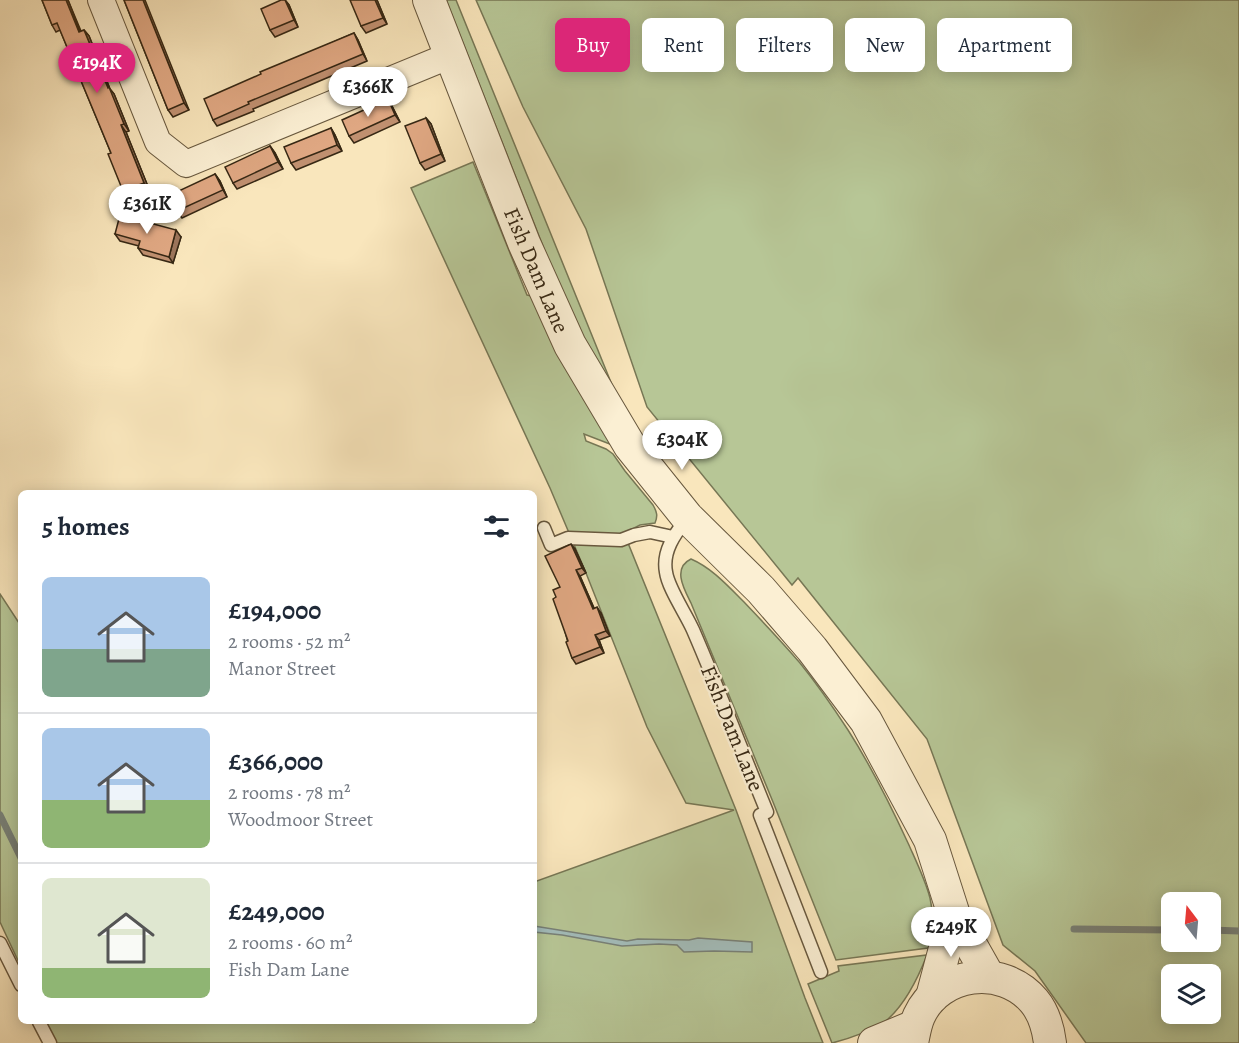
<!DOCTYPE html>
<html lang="en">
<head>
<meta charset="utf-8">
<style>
  :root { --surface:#fff; --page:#f2f2f3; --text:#1f2937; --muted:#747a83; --line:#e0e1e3; --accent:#db2777 }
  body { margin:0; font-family:Alegreya,serif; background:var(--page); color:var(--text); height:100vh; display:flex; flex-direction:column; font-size:22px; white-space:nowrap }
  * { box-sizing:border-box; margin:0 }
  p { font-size:20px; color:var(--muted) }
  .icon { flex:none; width:33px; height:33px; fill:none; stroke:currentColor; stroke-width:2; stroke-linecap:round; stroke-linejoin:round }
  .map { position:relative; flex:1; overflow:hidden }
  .sheet { position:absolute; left:18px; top:490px; width:519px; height:534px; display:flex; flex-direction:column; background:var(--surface); border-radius:9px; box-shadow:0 3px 15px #0003 }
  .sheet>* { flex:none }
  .banner { position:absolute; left:555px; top:18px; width:570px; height:54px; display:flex; gap:12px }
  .needle { width:39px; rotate:344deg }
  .buttons { position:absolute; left:1161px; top:892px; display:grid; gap:12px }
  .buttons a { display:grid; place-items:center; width:60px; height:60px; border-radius:9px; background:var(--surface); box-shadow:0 3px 15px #0003; font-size:30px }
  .price { position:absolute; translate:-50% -51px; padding:0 14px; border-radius:21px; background:#fff; color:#222; font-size:20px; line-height:39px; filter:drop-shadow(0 2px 3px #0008) }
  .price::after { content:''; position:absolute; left:50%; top:36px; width:18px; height:14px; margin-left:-9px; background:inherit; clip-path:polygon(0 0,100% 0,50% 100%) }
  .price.selected { background:var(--accent); color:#fff }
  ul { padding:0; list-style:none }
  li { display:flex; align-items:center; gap:18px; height:150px; padding:0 24px }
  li+li { border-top:2px solid var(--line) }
  li span { display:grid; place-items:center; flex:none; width:168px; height:120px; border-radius:9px; color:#555 }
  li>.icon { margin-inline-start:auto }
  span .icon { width:72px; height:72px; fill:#fffc; stroke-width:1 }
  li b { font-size:26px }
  h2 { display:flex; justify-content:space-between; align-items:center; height:72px; padding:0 24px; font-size:26px }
  .tag { padding:0 21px; border-radius:9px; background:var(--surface); box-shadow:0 3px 15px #0003; font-size:21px; line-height:54px }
  .tag.selected { background:var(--accent); color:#fff }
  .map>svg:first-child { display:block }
  .green { fill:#b7c696; stroke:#775; stroke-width:1.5; fill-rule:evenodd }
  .water { fill:#a3bdbb; stroke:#788178; stroke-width:1.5 }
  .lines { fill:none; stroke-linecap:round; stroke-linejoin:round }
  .stream { stroke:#788178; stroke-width:7 }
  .service-casing { stroke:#68583e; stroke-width:15 }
  .minor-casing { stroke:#68583e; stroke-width:28 }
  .tertiary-casing { stroke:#68583e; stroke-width:34 }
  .service { stroke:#fbefd3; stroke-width:12 }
  .minor { stroke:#fbefd3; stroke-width:26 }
  .tertiary { stroke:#fbefd3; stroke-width:32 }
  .wall { fill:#c09070; stroke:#372814; stroke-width:1.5 }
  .shaded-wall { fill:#9c755b; stroke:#372814; stroke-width:1.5 }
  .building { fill:#dfa782; stroke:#372814; stroke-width:1.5 }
  .labels { text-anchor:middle; stroke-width:4.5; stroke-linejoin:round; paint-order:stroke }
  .street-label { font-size:22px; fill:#372814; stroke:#fbefd3 }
</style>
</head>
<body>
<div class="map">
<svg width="1239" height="1043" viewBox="0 0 1239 1043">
  <rect width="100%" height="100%" fill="#f9e6bc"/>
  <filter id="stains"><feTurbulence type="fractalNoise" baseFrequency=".00333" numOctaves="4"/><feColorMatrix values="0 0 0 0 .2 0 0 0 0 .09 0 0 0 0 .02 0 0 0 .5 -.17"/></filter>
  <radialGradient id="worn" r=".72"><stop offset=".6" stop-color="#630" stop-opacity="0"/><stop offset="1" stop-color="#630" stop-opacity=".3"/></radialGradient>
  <g class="green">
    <polygon points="446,0 456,0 623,412 593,362 554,274"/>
    <path d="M476,0H1239V1043H1086L1035,971L1003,945L927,739L798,578L792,585L647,407L586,229L523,107ZM1172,903H1210V942H1172ZM1172,975H1210V1014H1172Z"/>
    <path d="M473,162L527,295L532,296L615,446L584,434L586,441L606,449L613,454L625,471L653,505C657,512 658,516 655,523L640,525L624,533L736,810L805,998L823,1043H57L46,1022H534V882L734,810L686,803L647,727L586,573L550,488L411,188Z"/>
    <path d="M691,559C712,568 728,586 744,602C763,622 782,642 800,663C817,684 833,707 848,730C871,766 890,804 908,843C916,861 925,879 930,898C933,913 935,935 928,948L836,960L773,802L691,603C684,589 672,568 691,559Z"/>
    <polygon points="0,594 21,626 21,967 0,922"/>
    <path d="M927,955C918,978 906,1003 888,1019C875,1030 848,1039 832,1043L808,984L839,971L838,966Z"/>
  </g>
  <polygon class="water" points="534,926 627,941 638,939 689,940 698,938 752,942 752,952 714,951 684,952 677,945 659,944 622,946 562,935 534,932"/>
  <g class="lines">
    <g class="stream">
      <polyline points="0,815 21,858"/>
      <polyline points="1074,929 1172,930"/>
      <polyline points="1210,930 1239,931"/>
    </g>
    <defs>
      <g id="service">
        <path d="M687,518C675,534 662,551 666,572C668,588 686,614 693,630C719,690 742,751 767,812L760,815L821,972"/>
        <polyline points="544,528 551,545 568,538 621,540 634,535 650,532 673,537"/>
        <polyline points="0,943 21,985"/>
        <polyline points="39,1022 50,1043"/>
      </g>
      <polyline id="minor" points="101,0 158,142 186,164 451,55"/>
      <g id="tertiary">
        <polyline points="429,0 524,243 570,345 630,446 687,517 761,590 812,649 866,721 930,840 954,915 989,977"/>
        <polyline points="932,997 954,915"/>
        <polyline points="874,1043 915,1026"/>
        <path d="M912,1043C914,1034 915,1025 919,1016C939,972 1002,963 1034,1001C1044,1013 1048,1027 1050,1043"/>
      </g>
    </defs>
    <use href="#service" class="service-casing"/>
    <use href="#minor" class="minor-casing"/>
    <use href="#tertiary" class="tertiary-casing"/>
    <use href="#service" class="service"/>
    <use href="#minor" class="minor"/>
    <use href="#tertiary" class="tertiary"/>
  </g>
  <g class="wall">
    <polygon points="42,0 68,0 81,31 84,30 89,36 110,89 114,94 129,131 126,132 149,189 128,198 123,191 111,153 60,30 56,32 52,25"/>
    <polygon points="124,0 189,110 173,117 168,110"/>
    <polygon points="285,0 289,5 298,27 275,37 270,30"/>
    <polygon points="377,0 387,24 366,33 361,26"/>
    <polygon points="354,33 358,40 367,61 253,109 254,111 217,126 213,120 261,74"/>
    <polygon points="392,106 400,122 354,143 349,136"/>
    <polygon points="426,118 431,124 445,161 425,170 420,163"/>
    <polygon points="331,128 335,135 342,151 296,170 291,163"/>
    <polygon points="270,146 275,153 283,169 237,189 233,183"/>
    <polygon points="215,174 220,181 227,197 182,218 177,211"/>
    <polygon points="115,234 181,237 173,263 143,255 138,248 139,246 120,241"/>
    <polygon points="575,549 586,573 580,576 594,608 601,613 610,636 599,640 604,653 576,664 572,658 556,597"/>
  </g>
  <g class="shaded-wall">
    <polygon points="66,0 68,0 83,39 79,32"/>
    <polygon points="143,0 145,0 189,110 184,103"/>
    <polygon points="285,0 289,5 298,27 294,20"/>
    <polygon points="375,0 377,0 387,24 383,18"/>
    <polygon points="84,30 89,36 110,89 114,94 129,131 124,124 108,88"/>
    <polygon points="354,33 358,40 367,61 363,54"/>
    <polygon points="388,99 392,106 400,122 395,115"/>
    <polygon points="426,118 431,124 445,161 441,154"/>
    <polygon points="121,125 126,132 149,189 144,183"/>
    <polygon points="331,128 335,135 342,151 337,145"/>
    <polygon points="270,146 275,153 283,169 278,162"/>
    <polygon points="215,174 220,181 227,197 223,190"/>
    <polygon points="176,230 181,237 173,263 169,257"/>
    <polygon points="571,544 575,549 586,573 582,568"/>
    <polygon points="576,570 580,576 597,615 593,609"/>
    <polygon points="597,607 601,613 610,636 606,631"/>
    <polygon points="595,635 599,640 604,653 600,647"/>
  </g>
  <g class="building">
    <polygon points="42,0 66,0 79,32 84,30 108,88 109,87 124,124 121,125 144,183 123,191 108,154 111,153 57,23 52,25"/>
    <polygon points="124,0 143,0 184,103 168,110"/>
    <polygon points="281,0 285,0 294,20 270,30 261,9"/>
    <polygon points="350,0 375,0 383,18 361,26"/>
    <polygon points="354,33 363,54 248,102 249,104 213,120 204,99 261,74 260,72"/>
    <polygon points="388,99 395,115 349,136 342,120"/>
    <polygon points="426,118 441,154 420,163 405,126"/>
    <polygon points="331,128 337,145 291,163 284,147"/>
    <polygon points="270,146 278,162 233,183 225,167"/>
    <polygon points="215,174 223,190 177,211 170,195"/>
    <polygon points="120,215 176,230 169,257 138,248 140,241 115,234"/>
    <polygon points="571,544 582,568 576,570 593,609 597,607 606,631 595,635 600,647 572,658 566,642 568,641 553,599 556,597 553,590 560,587 545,556"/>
  </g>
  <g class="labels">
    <g class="street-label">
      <text transform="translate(537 270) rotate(67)" y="8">Fish Dam Lane</text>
      <text transform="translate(733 728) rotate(68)" y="8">Fish Dam Lane</text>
    </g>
  </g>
  <rect width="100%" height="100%" filter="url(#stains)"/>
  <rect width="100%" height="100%" fill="url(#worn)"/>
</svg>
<div class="buttons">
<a><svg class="needle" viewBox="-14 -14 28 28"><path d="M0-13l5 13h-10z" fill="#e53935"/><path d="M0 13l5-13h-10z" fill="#747a83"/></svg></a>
<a><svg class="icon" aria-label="layers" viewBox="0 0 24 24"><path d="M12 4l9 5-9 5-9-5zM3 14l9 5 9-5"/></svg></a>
</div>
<b class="price selected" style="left:97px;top:94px">£194K</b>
<b class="price" style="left:368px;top:118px">£366K</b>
<b class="price" style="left:147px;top:235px">£361K</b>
<b class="price" style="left:682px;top:471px">£304K</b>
<b class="price" style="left:951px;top:958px">£249K</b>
<div class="banner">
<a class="tag selected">Buy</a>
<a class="tag">Rent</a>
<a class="tag">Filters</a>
<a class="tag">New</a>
<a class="tag">Apartment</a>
</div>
<section class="sheet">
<h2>5 homes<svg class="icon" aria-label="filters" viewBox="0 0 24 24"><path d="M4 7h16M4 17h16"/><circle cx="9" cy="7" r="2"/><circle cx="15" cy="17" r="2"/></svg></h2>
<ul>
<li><span style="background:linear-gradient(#a9c7e8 60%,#7fa58c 0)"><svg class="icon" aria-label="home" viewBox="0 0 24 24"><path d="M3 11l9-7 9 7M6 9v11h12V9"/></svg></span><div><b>£194,000</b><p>2 rooms · 52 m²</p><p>Manor Street</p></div></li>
<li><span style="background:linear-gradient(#a9c7e8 60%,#8fb573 0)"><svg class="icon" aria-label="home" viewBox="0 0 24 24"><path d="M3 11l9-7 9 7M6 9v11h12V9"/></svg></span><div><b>£366,000</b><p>2 rooms · 78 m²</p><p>Woodmoor Street</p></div></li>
<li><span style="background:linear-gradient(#dfe7d0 75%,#8fb573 0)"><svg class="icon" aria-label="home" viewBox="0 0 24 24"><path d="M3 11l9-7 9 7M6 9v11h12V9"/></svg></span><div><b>£249,000</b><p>2 rooms · 60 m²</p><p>Fish Dam Lane</p></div></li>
</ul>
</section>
</div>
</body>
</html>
